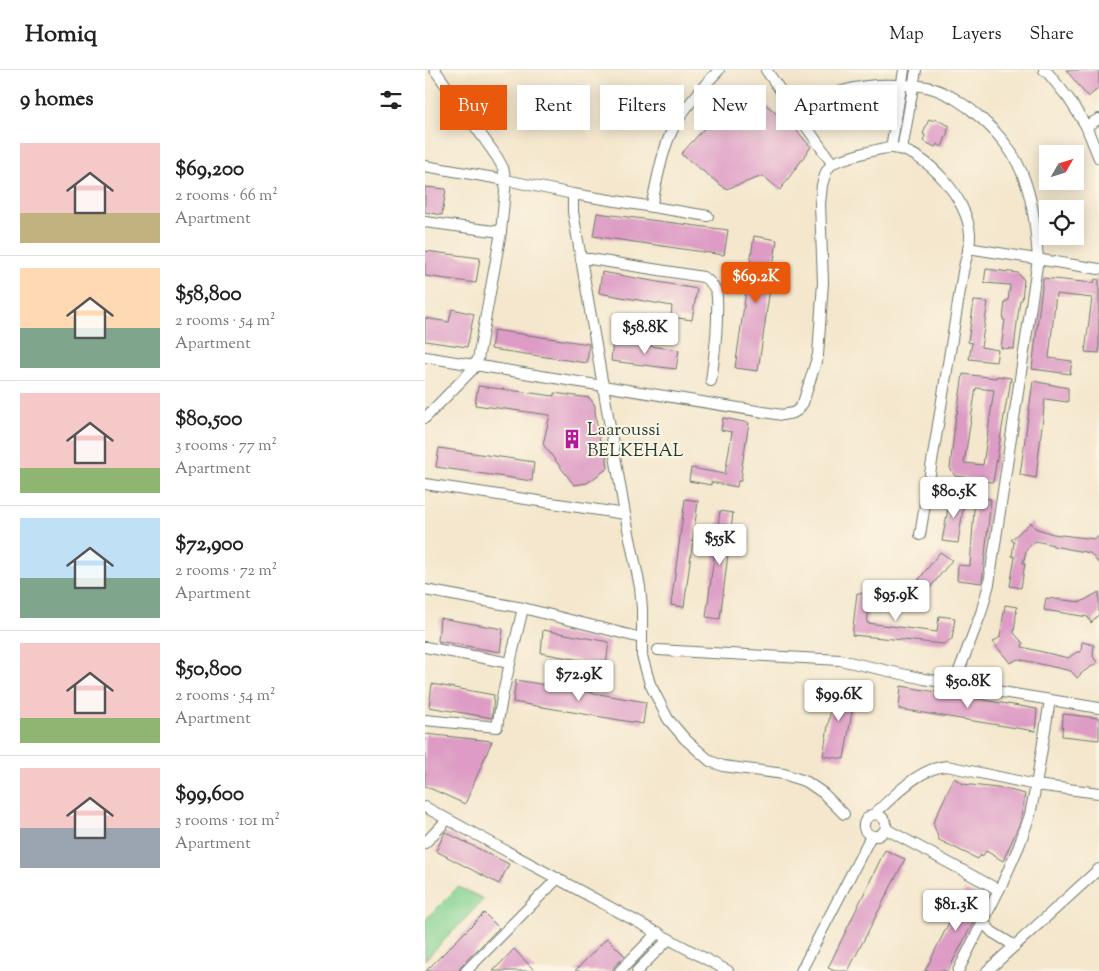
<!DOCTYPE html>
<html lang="en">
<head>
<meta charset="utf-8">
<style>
  :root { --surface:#fff; --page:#f2f2f2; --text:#222; --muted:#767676; --line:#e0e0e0; --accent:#ea580c }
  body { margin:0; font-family:"Sorts Mill Goudy",serif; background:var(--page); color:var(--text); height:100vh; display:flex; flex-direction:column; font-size:19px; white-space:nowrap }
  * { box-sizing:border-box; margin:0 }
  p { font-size:16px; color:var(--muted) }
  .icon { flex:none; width:28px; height:28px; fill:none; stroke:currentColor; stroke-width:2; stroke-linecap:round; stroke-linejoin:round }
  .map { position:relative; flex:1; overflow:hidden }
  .side { display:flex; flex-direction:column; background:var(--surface); width:425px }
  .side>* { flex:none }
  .guide { position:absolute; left:15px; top:15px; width:475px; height:45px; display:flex; gap:10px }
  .needle { width:32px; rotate:51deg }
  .controls { position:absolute; left:614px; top:75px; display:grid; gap:10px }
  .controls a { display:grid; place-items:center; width:45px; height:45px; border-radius:0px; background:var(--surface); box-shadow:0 2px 12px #0003; font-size:25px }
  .price { position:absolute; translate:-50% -42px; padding:0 11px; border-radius:5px; background:#fff; color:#222; font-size:16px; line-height:32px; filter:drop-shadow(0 1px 2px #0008) }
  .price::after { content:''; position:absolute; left:50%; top:30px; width:15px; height:11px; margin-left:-8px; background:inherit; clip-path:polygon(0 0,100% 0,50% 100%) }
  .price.selected { background:var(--accent); color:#fff }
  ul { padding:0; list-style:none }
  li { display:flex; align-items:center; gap:15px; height:125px; padding:0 20px }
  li+li { border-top:1px solid var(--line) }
  li span { display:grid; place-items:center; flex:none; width:140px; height:100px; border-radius:0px; color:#555 }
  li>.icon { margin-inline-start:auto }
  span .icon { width:60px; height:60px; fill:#fffc; stroke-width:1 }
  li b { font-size:21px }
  h2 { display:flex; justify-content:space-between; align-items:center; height:60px; padding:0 20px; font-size:21px }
  .pill { padding:0 18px; border-radius:0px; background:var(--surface); box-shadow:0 2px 12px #0003; font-size:18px; line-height:45px }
  .pill.selected { background:var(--accent); color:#fff }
  header { display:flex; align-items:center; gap:30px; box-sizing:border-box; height:70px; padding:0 25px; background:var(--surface); border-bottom:1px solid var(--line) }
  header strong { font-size:24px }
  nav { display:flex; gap:28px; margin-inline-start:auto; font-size:18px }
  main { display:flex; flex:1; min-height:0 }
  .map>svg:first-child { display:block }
  .green { fill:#81d191; stroke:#508762 }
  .building { fill:#dd9bc5; fill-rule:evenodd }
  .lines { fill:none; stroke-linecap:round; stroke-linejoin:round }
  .minor-casing { stroke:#6a786a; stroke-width:12 }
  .minor { stroke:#fff; stroke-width:10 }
  .labels { text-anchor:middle; stroke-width:4; stroke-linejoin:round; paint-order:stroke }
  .poi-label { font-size:18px; fill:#1f3d34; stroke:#fcf5e5; text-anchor:start }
</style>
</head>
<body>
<header>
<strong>Homiq</strong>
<nav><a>Map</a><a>Layers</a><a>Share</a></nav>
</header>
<main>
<section class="side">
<h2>9 homes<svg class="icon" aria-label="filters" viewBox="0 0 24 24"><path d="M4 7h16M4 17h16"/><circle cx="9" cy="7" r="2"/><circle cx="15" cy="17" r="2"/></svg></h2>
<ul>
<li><span style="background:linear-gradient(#f6c9c9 70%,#c2b280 0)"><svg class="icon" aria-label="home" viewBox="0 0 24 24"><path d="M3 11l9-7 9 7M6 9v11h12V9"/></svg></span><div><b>$69,200</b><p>2 rooms · 66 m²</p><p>Apartment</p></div></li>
<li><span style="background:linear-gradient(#ffd9b3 60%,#7fa58c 0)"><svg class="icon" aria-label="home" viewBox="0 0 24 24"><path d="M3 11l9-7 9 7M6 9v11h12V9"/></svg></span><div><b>$58,800</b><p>2 rooms · 54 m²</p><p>Apartment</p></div></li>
<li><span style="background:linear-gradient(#f6c9c9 75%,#8fb573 0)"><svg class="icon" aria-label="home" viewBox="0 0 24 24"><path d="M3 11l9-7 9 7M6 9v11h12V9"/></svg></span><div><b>$80,500</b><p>3 rooms · 77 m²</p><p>Apartment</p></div></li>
<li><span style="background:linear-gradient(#bfe0f5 60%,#7fa58c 0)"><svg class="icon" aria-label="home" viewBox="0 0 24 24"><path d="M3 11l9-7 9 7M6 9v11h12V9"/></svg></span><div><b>$72,900</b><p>2 rooms · 72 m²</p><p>Apartment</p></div></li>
<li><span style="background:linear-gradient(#f6c9c9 75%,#8fb573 0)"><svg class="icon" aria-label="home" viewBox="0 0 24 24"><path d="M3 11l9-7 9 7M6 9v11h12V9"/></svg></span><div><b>$50,800</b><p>2 rooms · 54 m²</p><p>Apartment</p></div></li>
<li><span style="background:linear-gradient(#f6c9c9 60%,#9aa5b1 0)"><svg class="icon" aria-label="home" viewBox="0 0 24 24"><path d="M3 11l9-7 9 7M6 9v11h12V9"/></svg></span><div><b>$99,600</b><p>3 rooms · 101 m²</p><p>Apartment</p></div></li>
</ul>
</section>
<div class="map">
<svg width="674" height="901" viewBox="0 0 674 901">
  <rect width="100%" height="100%" fill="#fcf5e5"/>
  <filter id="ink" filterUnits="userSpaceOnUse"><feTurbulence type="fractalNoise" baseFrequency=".02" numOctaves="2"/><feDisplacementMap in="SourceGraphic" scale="10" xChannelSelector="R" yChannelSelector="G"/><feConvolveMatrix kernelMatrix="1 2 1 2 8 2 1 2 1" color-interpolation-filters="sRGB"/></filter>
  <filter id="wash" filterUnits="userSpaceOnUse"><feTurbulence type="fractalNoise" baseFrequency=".0096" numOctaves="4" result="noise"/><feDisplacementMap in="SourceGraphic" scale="20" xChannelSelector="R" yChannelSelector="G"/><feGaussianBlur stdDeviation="1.12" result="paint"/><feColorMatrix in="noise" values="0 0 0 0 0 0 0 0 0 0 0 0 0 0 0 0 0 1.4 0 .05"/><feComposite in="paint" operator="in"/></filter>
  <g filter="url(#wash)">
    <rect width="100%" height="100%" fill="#f4e7cd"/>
    <polygon class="green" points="33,817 59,829 0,890 0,850"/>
    <g id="blocks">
      <g class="building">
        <polygon points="641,0 674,0 674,18 663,27"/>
        <polygon points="321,17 355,47 357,44 386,77 355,120 338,106 301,119 256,84 310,25 312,27"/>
        <polygon points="504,49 509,51 510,49 525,56 522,61 523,62 517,77 512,74 510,77 498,71 500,65 498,64"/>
        <polygon points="0,117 21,119 17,145 0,142"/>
        <polygon points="172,143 303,160 299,185 168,166"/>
        <polygon points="329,166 352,170 333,301 310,298"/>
        <polygon points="0,181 55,188 51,213 0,206"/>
        <polygon points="561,199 593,203 599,210 597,230 595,230 592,253 589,279 576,278 580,250 578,250 580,231 583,231 585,215 559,213"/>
        <polygon points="177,202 272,219 267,250 246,247 247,236 174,223"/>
        <polygon points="618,208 669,213 670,209 674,210 674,283 660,282 667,228 631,224 624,288 647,291 645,304 607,299"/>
        <polygon points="549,231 563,232 556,277 573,280 571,292 544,289 547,273 543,272"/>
        <polygon points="27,239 49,244 42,277 0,271 0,248 24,252"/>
        <polygon points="69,260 164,274 162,293 66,279"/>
        <polygon points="188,271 254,280 251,299 186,291"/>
        <path d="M538,304L571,308L572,306L586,308L583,328H582L568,412L556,411V409L530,406L525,398L531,344H532ZM551,318L569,320L558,395L539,393Z"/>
        <polygon points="608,311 643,318 643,332 620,329 611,408 595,405"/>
        <polygon points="53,316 129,326 129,323 165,328 170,336 170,341 174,367 175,371 180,375 183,398 162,413 149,415 118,374 125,345 50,335"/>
        <polygon points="298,348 324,353 316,402 317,403 316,411 313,411 312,417 286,412 286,415 264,411 266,398 300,404 307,362 296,360"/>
        <polygon points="14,378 109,392 107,411 11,397"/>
        <polygon points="526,423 540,425 533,473 517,471"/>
        <polygon points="550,427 566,429 557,513 532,510 533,495 545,496"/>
        <polygon points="260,429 273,431 259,537 246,535"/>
        <polygon points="295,441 308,443 295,549 281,547"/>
        <polygon points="606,452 610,458 628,464 670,469 674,466 674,494 665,483 628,476 628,475 611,471 602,478 598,493 600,493 596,518 585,516 590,487 587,486 589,472 586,470"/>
        <polygon points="515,482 527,490 501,523 489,516"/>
        <polygon points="674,522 674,544 666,553 663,547 619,540 621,528 656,532"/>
        <polygon points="432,523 482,528 480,541 444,537 442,553 512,562 514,546 530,548 527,569 519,574 427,565"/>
        <polygon points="580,535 592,537 589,563 598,573 597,577 643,588 652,582 656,582 657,572 669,575 668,586 672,593 658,602 652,608 646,601 593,589 585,593 568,572 575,567"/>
        <polygon points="15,548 78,559 75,582 13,571"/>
        <polygon points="118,560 184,572 181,595 116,583"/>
        <polygon points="91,610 221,632 218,654 88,632"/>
        <polygon points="7,614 69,625 67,648 4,637"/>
        <polygon points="410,614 431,618 419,689 398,686"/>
        <polygon points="476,616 612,639 610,661 474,639"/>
        <polygon points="638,644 674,648 674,670 637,666"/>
        <polygon points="0,664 67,671 40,734 0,716"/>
        <polygon points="529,708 538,714 580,719 600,724 595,753 578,791 561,781 557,787 556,785 553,789 514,770 508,753"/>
        <polygon points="20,762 84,794 74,814 11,781"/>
        <polygon points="460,780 480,789 423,901 410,901 403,898"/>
        <polygon points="540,820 560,829 523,901 500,901"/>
        <polygon points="59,843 74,858 36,896 34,901 1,901"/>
        <polygon points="182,868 200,886 190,896 187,901 150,901"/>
        <polygon points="89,879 110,901 68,901"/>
      </g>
    </g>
  </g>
  <g filter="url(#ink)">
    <use href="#blocks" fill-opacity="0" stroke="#6a786a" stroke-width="1"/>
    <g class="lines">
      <defs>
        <g id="minor">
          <polyline points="341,0 407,93"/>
          <polyline points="619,0 623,3 644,29 661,56 674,88"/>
          <path d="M370,41C404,23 433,13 472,15C482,15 492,15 502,17C521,21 543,36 557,49C577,67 591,85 600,111C609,136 611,163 613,189L564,514L556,543L529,614"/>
          <polyline points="661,56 674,49"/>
          <polyline points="466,78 479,0"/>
          <polyline points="477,80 491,0"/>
          <polyline points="0,96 81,110 148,124 283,146"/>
          <polyline points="148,124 148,142 200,444 215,517 217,539 217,586 225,614 243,649 260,669 285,691 298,696 359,704 382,712 398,723 419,744"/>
          <path d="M226,137C232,113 235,88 245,65C254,44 278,16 294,0"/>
          <polyline points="0,152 76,162"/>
          <polyline points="543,178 674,199"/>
          <path d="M156,189H165L278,207C284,210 288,215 291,221C293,228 292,237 292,245C292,267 289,289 286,311"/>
          <path d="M0,287L357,345L368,343L373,340L378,333L393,285L398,212L395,134L397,115L401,102L405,96L410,92L415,90C429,86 454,77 468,78C502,81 543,130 545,164C546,176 540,190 538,202L495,465"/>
          <polyline points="0,348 44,303 48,299 53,289 76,162 81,110 78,98 72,87 10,0"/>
          <polyline points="0,414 200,444"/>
          <polyline points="0,520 98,538 216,568"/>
          <polyline points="0,577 85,593"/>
          <polyline points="233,580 415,590 499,609 674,638"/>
          <polyline points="0,650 72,657 78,623 98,538"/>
          <polyline points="0,737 303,901"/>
          <path d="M449,744C463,746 465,760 453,766C437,767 433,750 449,744C470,726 493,698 522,696L611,715L674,723"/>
          <polyline points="461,759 574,820"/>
          <polyline points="0,773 22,750"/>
          <polyline points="558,852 567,862 590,876"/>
          <polyline points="41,901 133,808"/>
          <polyline points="195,901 233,862"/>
          <polyline points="212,901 244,869"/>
          <polyline points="376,901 446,766"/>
          <polyline points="533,901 578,812 594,776 605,745 611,715 625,630"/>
          <polyline points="562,901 674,799"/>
        </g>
      </defs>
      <use href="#minor" class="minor-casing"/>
      <use href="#minor" class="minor"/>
    </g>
  </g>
  <defs>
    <symbol id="building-bare" viewBox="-9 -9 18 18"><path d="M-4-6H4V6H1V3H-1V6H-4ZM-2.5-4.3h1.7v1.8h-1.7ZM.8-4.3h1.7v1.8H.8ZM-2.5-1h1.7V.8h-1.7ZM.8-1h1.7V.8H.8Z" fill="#b5179e" stroke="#fcf5e5" stroke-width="2.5" paint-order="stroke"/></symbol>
  </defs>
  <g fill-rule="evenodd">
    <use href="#building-bare" x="133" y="355" width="28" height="28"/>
  </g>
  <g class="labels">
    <g class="poi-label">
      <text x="162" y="365">Laaroussi<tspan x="162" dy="21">BELKEHAL</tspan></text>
    </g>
  </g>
</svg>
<div class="controls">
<a><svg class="needle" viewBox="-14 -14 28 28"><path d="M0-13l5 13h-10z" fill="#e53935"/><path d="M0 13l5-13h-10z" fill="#767676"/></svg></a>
<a><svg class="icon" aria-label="locate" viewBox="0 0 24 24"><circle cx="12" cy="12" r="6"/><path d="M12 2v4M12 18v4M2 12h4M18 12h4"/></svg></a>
</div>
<b class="price selected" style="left:331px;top:234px">$69.2K</b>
<b class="price" style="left:220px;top:285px">$58.8K</b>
<b class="price" style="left:529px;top:449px">$80.5K</b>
<b class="price" style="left:295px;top:496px">$55K</b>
<b class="price" style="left:471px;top:552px">$95.9K</b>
<b class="price" style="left:154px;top:632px">$72.9K</b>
<b class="price" style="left:543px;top:639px">$50.8K</b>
<b class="price" style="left:414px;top:652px">$99.6K</b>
<b class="price" style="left:531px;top:862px">$81.3K</b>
<div class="guide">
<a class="pill selected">Buy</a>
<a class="pill">Rent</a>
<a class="pill">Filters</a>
<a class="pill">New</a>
<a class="pill">Apartment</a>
</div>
</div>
</main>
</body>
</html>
